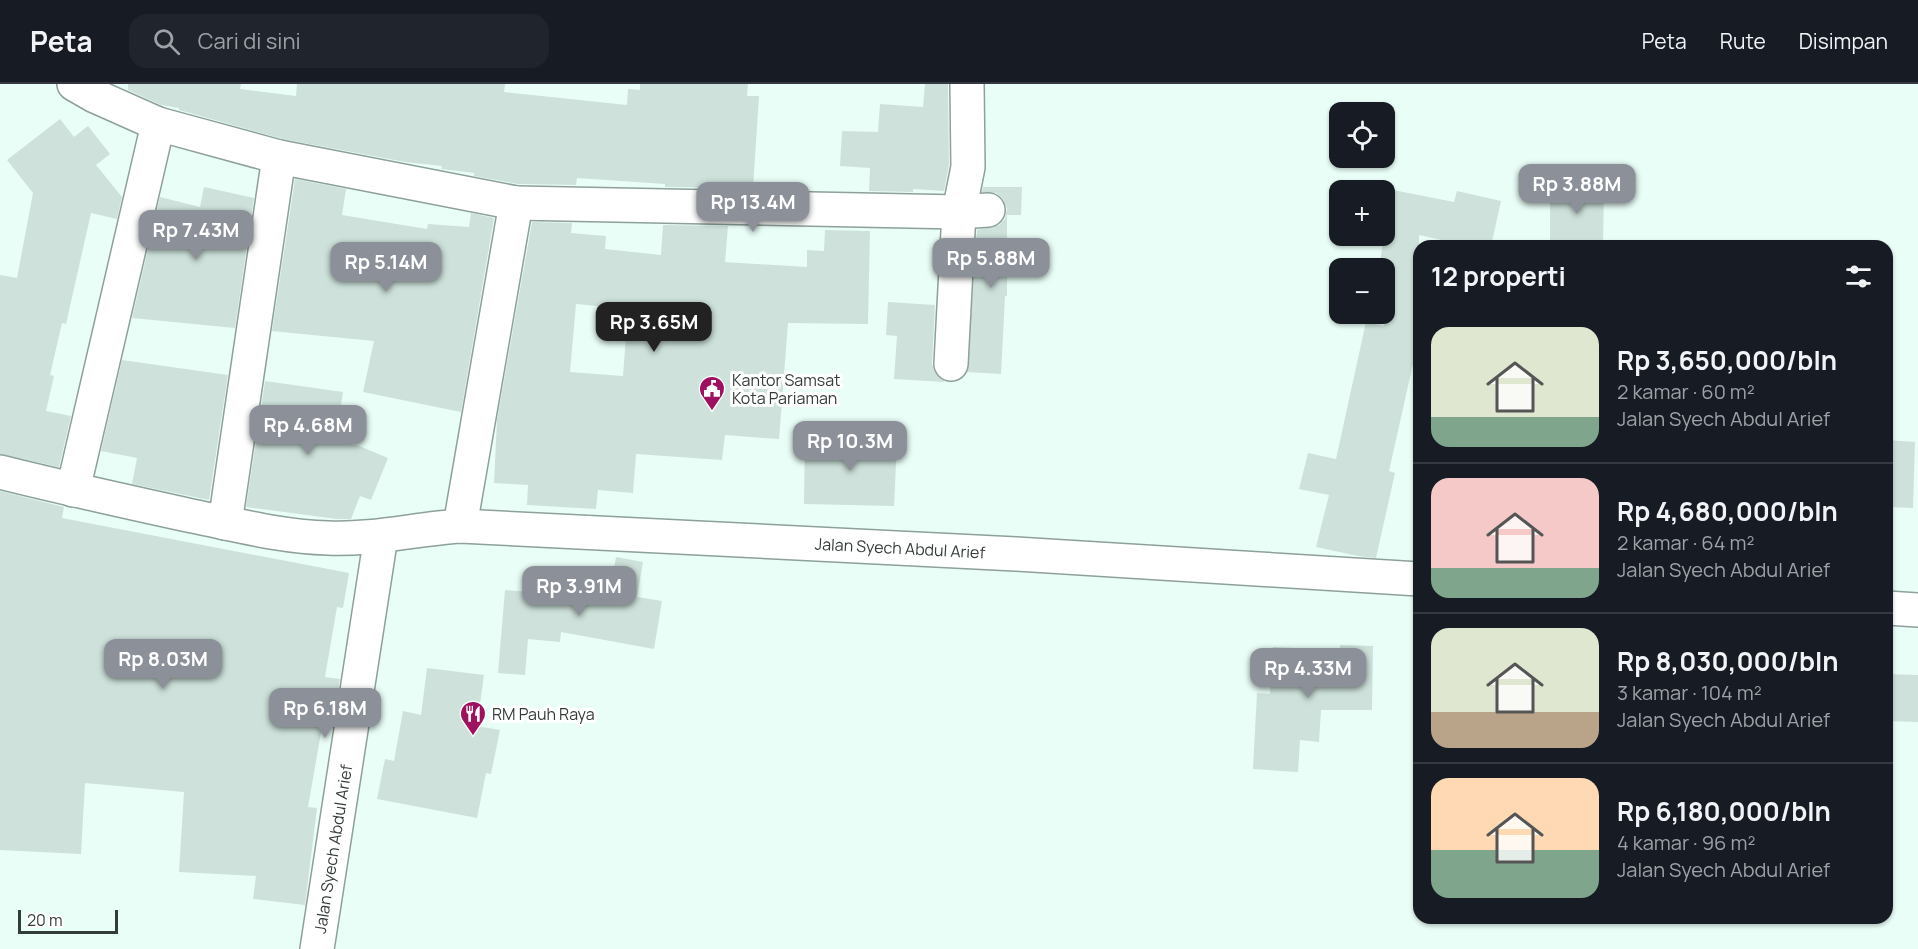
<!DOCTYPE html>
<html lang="id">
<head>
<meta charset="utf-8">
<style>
  :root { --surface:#171b24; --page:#20242c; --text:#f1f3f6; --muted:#9ea1a6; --line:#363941; --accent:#8c9099 }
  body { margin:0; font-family:Manrope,sans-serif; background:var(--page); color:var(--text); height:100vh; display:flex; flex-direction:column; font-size:22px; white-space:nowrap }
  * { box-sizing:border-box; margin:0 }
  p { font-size:20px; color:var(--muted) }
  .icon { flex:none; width:33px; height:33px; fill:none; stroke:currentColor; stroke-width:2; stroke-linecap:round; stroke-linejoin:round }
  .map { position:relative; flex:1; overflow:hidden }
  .side { position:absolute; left:1413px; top:156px; width:480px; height:684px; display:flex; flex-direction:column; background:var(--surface); border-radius:18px; box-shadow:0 2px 4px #0004 }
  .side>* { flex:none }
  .fabs { position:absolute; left:1329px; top:18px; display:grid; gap:12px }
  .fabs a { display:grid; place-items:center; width:66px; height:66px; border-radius:12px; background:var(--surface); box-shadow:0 2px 4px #0004; font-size:30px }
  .scale { position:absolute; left:18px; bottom:15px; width:100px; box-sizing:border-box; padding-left:6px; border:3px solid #343c39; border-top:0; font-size:16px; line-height:21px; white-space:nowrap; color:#343c39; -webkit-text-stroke:4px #fff; paint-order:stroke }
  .price { position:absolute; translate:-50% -51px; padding:0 14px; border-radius:12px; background:var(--accent); color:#fff; font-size:20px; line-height:39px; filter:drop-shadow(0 2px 3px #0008) }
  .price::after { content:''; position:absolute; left:50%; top:36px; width:18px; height:14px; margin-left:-9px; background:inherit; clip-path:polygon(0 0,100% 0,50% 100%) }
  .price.on { background:#222; color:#fff }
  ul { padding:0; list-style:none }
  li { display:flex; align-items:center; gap:18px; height:150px; padding:0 18px }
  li+li { border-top:2px solid var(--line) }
  li span { display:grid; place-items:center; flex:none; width:168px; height:120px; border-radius:18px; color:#555 }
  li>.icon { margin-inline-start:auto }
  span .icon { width:72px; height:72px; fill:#fffc; stroke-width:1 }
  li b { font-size:26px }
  h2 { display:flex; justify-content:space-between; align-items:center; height:72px; padding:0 18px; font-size:26px }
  header { display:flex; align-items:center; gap:36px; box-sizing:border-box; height:84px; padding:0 30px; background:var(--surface); border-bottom:2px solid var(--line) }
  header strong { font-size:28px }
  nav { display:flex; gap:33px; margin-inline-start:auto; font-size:21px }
  .search { width:420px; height:54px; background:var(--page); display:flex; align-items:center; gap:15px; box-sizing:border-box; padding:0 21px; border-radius:18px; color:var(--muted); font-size:22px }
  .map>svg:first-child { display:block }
  .building { fill:#cee2db; fill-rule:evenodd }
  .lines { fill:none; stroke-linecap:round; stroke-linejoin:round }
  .minor-casing { stroke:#8da09a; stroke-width:36 }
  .minor { stroke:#fff; stroke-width:33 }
  .labels { text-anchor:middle; stroke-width:6; stroke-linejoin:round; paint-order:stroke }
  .poi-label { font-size:16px; fill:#343c39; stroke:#fff; text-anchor:start }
  .street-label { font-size:16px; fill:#343c39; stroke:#fff }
</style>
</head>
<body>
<header>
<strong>Peta</strong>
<div class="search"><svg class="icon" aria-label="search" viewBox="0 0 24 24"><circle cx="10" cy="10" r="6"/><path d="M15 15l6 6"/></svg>Cari di sini</div>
<nav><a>Peta</a><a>Rute</a><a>Disimpan</a></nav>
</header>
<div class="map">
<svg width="1918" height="865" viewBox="0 0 1918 865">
  <rect width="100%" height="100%" fill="#e9fef7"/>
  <g class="building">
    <polygon points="128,0 241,0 240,5 296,12 297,0 505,0 504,8 627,21 628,5 640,6 640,0 748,0 747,12 759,12 753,104 665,103 665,100 577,94 576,101 518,100 474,92 474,89 441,85 442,82 405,78 283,55 179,26 179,24 161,21 128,6"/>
    <polygon points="925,0 948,0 949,81 944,107 913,105 913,108 869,107 870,84 840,82 842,47 878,48 880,20 923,23"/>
    <polygon points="60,35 74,53 88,42 110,70 96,81 122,113 117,135 91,129 66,240 62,239 50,291 54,292 46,327 71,332 59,383 0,370 0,191 17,194 33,109 7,76"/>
    <polygon points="295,95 346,105 342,131 427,145 428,140 469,143 471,129 494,134 461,328 363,308 374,257 272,247"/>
    <polygon points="1550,100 1604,101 1603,162 1550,162"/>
    <polygon points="204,103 254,114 235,244 132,234 160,113 200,123"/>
    <polygon points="983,103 1022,103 1021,131 1007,131 1007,212 1005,212 1001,290 967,288 977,146 999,141 1005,135 1007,125 1003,115 996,109 982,108"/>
    <polygon points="1388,105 1454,118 1457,107 1501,117 1491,162 1468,162 1419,151 1419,253 1389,387 1395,389 1376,474 1358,472 1316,463 1329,411 1299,405 1308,369 1336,375 1366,238 1384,242 1384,184 1379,184 1384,153 1384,120"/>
    <path d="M532,138L572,139L571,149L606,152L605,165L661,171L663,141L728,142L725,178L807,183V166L824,167L825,146L870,147L868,240L788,239L779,355L725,351L722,376L636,370L633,409L598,406L596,425L527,421L528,401L494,399L497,336ZM576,220L628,225L623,292L570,288Z"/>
    <polygon points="888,218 935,221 932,280 935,289 945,298 894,295 897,252 886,251"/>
    <polygon points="122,276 228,291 209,416 132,400 137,374 101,367"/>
    <polygon points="265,297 343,308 335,358 357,361 388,374 371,416 360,412 351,435 337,435 246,423"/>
    <polygon points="805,353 858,354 858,357 897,358 894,422 804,420"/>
    <polygon points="1887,356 1915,358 1913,424 1887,423"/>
    <polygon points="0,407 64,423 62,434 349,489 343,524 337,523 325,593 340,595 332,644 322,643 308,723 317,724 305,821 253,815 256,792 179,788 184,708 85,699 81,770 0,766"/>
    <polygon points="616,473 643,478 637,513 662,517 654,565 561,548 560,558 528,555 525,591 498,589 505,506 589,513 591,505 610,508"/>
    <polygon points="1340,561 1373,562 1372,626 1321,626 1319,658 1300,656 1298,688 1253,685 1257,609 1270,610 1273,563 1340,566"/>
    <polygon points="427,584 484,591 477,642 500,646 491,690 486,689 477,734 377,715 385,675 394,677 403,627 421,631"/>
    <polygon points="1887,590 1918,591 1918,638 1887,637"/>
  </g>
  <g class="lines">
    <defs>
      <g id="minor">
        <polyline points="74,0 95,12 158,40"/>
        <polyline points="279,73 516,119 460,442"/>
        <polyline points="516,119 959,128 988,126"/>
        <polyline points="951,280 959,128 968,83 967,0"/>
        <path d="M0,388C64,404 128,418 192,432C237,441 282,453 328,454C372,456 416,445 460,442L1016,470L1419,495"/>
        <polyline points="73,406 158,40 279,73 225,439"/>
        <polyline points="1887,524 1918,526"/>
        <polyline points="317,865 381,452"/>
      </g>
    </defs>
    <use href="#minor" class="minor-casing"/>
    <use href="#minor" class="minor"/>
  </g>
  <defs>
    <symbol id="civic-pin" viewBox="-11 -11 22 30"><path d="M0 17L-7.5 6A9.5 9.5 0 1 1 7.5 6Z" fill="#9d115f" stroke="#fff"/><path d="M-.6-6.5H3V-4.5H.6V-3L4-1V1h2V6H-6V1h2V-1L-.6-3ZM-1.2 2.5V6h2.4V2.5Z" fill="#fff"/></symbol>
    <symbol id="restaurant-pin" viewBox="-11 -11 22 30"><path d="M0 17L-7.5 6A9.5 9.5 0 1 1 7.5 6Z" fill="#9d115f" stroke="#fff"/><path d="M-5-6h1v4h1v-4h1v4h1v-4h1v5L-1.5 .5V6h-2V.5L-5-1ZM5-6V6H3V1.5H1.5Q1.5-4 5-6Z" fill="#fff"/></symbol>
  </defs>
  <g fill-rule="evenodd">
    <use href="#civic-pin" x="697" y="290" width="30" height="40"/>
    <use href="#restaurant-pin" x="458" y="615" width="30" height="40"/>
  </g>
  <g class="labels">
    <g class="poi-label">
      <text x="732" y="302">Kantor Samsat<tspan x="732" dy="18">Kota Pariaman</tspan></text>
      <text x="492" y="636">RM Pauh Raya</text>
    </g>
    <g class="street-label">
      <text transform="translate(900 464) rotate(3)" y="6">Jalan Syech Abdul Arief</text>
      <text transform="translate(333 765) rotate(-81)" y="6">Jalan Syech Abdul Arief</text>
    </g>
  </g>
</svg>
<div class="fabs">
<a><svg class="icon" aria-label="locate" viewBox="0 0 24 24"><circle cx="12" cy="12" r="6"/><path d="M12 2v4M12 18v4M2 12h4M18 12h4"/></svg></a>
<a>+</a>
<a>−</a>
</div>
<div class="scale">20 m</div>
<b class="price" style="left:1577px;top:131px">Rp 3.88M</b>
<b class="price" style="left:753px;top:149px">Rp 13.4M</b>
<b class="price" style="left:196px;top:177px">Rp 7.43M</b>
<b class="price" style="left:991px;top:205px">Rp 5.88M</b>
<b class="price" style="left:386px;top:209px">Rp 5.14M</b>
<b class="price on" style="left:654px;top:269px">Rp 3.65M</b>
<b class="price" style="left:308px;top:372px">Rp 4.68M</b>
<b class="price" style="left:850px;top:388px">Rp 10.3M</b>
<b class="price" style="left:579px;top:533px">Rp 3.91M</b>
<b class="price" style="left:163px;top:606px">Rp 8.03M</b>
<b class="price" style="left:1308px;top:615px">Rp 4.33M</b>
<b class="price" style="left:325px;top:655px">Rp 6.18M</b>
<section class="side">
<h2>12 properti<svg class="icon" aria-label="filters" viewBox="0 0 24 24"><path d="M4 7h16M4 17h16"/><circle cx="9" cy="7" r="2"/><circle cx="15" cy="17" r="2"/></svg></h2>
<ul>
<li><span style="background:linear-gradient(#dfe7d0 75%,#7fa58c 0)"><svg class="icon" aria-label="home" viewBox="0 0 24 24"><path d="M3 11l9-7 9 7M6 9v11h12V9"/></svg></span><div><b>Rp 3,650,000/bln</b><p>2 kamar · 60 m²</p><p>Jalan Syech Abdul Arief</p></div></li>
<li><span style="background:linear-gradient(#f6c9c9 75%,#7fa58c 0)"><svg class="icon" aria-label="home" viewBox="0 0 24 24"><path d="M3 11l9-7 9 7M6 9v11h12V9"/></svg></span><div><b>Rp 4,680,000/bln</b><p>2 kamar · 64 m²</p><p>Jalan Syech Abdul Arief</p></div></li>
<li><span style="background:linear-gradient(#dfe7d0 70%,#b9a48a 0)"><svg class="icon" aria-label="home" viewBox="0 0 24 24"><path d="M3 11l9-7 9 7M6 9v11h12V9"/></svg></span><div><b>Rp 8,030,000/bln</b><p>3 kamar · 104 m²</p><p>Jalan Syech Abdul Arief</p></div></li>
<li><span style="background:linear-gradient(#ffd9b3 60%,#7fa58c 0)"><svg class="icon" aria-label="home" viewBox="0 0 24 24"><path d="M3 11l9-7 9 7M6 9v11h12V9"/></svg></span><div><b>Rp 6,180,000/bln</b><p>4 kamar · 96 m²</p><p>Jalan Syech Abdul Arief</p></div></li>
</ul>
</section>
</div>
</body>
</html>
